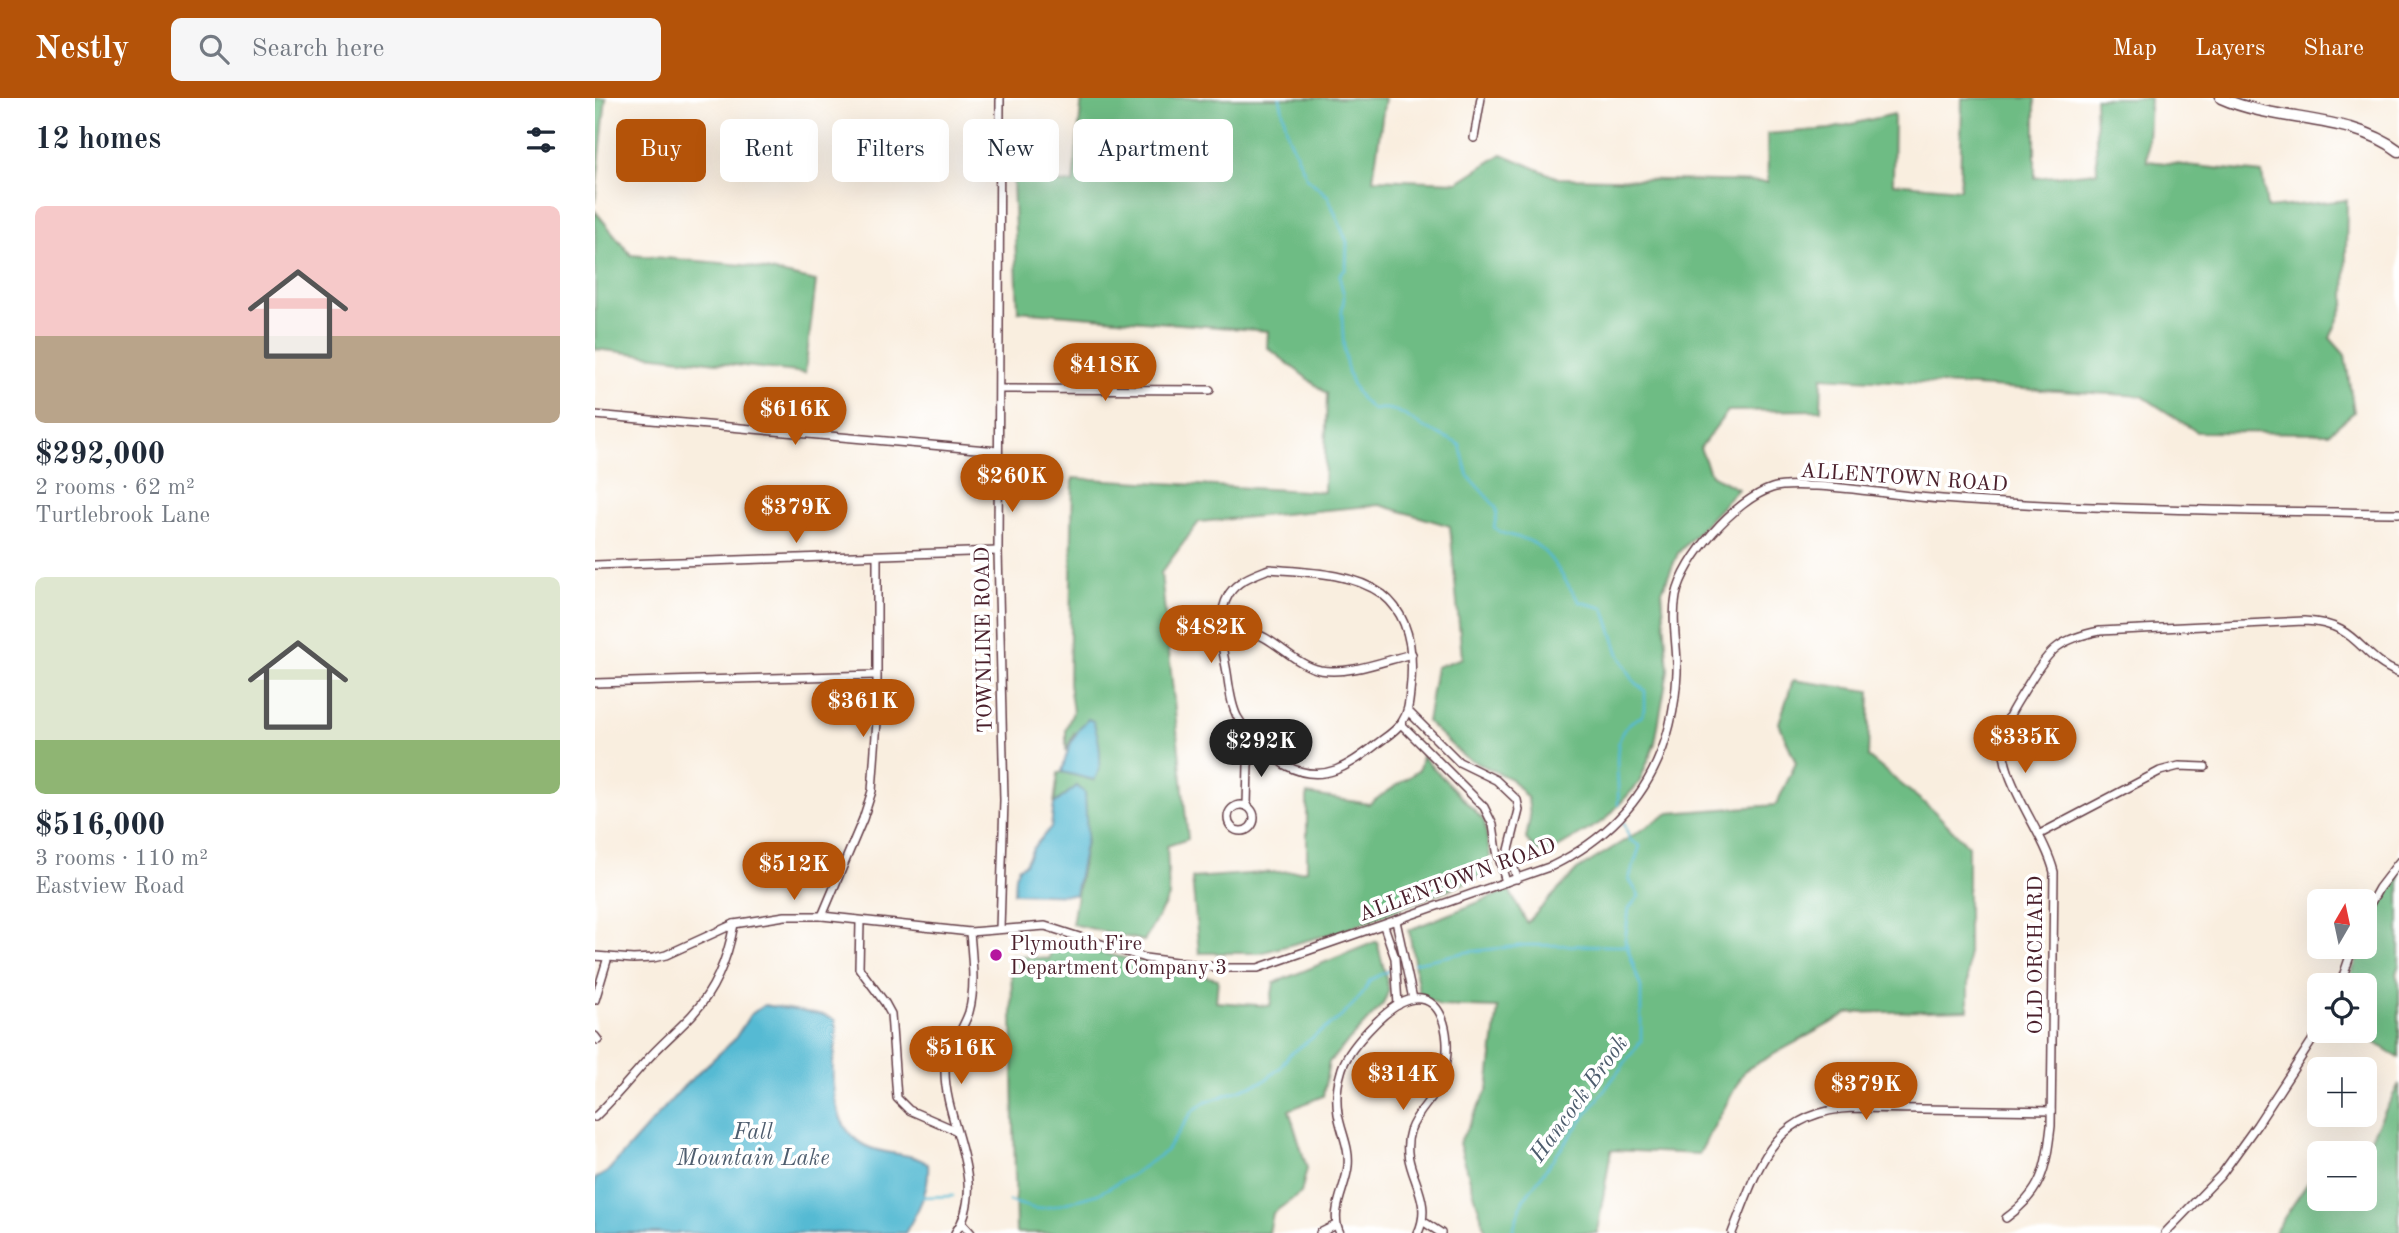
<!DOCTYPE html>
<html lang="en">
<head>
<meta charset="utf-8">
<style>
  :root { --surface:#fff; --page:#f6f6f7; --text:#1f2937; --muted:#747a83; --accent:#b45309 }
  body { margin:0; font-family:"Old Standard TT",serif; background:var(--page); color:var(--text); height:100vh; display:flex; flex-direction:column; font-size:26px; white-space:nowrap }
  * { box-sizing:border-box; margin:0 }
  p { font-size:23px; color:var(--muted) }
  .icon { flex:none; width:38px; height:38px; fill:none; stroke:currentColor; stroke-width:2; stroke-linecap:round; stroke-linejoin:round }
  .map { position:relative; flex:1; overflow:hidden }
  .side { display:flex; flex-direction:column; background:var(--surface); width:595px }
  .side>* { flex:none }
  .top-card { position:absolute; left:21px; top:21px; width:665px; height:63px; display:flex; gap:14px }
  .needle { width:46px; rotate:9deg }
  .tools { position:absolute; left:1712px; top:791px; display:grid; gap:14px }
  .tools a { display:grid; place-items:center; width:70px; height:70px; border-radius:10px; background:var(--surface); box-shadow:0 7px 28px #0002; font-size:35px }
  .price { position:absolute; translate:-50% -60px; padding:0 16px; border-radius:24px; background:var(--accent); color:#fff; font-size:23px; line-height:46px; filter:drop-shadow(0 2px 4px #0008) }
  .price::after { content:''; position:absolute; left:50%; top:42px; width:21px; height:16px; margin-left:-10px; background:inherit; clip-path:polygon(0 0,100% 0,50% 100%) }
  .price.on { background:#222; color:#fff }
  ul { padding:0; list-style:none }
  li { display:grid; align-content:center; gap:14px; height:371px; padding:0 35px }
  li span { display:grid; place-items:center; height:217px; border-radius:10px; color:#555 }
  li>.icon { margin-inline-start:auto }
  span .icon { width:126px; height:126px; fill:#fffc; stroke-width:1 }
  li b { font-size:30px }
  h2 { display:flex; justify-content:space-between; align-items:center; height:84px; padding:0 35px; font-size:30px }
  .chip { padding:0 24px; border-radius:10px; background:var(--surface); box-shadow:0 7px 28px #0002; font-size:24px; line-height:63px }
  .chip.on { background:var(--accent); color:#fff }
  header { display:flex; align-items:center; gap:42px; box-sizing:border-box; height:98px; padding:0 35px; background:var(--accent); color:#fff }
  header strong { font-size:33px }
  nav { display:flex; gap:38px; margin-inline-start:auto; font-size:24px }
  .search { width:490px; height:63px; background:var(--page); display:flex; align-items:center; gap:18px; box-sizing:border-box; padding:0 24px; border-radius:10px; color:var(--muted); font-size:26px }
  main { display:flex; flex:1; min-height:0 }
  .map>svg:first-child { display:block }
  .forest { fill:#6ebc84; stroke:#5c6e58; stroke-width:2 }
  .water { fill:#55bad3; stroke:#506c7f; stroke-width:2 }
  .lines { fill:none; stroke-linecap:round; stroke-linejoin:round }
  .stream { stroke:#55bad3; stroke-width:2.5 }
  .minor-casing { stroke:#643e46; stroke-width:10 }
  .major-casing { stroke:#643e46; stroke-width:13 }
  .minor { stroke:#fff; stroke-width:7 }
  .major { stroke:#fff; stroke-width:10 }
  .poi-dot { fill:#b5179e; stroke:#fff; stroke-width:2.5 }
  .labels { text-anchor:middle; stroke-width:7; stroke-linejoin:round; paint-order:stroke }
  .street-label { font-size:21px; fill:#4a1f2b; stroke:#fff }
  .poi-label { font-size:21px; fill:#4a1f2b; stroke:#fff; text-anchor:start }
  .water-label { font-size:23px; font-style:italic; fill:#4e5d6e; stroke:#fff }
</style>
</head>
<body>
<header>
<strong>Nestly</strong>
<div class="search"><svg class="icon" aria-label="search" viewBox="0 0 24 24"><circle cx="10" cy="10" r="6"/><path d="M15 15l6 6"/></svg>Search here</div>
<nav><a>Map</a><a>Layers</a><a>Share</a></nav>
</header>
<main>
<section class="side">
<h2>12 homes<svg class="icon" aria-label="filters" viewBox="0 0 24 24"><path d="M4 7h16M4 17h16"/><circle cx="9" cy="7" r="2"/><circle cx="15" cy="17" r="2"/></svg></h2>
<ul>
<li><span style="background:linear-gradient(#f6c9c9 60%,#b9a48a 0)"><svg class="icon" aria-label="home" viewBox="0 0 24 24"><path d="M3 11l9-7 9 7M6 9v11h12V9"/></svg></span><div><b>$292,000</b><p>2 rooms · 62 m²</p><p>Turtlebrook Lane</p></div></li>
<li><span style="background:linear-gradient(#dfe7d0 75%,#8fb573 0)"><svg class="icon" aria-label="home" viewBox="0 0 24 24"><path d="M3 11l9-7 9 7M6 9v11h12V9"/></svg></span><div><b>$516,000</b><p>3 rooms · 110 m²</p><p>Eastview Road</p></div></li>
</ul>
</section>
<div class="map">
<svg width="1804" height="1135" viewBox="0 0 1804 1135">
  <rect width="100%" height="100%" fill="#fff"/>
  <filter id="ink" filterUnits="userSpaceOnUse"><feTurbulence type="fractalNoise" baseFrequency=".0143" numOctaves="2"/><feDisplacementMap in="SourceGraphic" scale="14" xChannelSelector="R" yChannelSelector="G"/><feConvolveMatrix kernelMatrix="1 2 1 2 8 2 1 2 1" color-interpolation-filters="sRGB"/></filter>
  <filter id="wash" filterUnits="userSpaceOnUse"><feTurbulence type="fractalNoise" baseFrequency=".00686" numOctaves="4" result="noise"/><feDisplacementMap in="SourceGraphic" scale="28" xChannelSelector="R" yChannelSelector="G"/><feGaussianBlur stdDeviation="1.57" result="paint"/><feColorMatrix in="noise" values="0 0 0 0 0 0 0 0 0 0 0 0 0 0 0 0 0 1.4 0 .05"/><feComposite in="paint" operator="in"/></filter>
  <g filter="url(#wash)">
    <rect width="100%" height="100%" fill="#f9eedf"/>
    <g class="forest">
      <polygon points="0,0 11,0 0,105"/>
      <polygon points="487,0 790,0 778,81 863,84 907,56 963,80 1173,84 1172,36 1235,31 1299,16 1298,85 1365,91 1367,0 1440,0 1440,80 1502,74 1500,0 1555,0 1552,63 1667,75 1672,110 1752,102 1750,205 1735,240 1750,257 1759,314 1734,335 1602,334 1547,298 1227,279 1226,312 1133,313 1105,350 1116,377 1143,391 1083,455 1067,493 1073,572 1060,645 1044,685 1010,722 954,755 941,753 931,741 935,719 933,701 916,681 868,658 832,624 841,569 867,560 855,428 785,407 604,424 566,475 593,741 572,748 574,799 549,843 477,826 492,737 482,688 459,706 463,675 467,674 499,682 479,635 471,653 471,631 478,614 474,586 478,380 729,394 732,296 672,249 673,233 423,213 418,82 478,85"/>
      <polygon points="0,113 36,157 148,167 221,183 210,275 0,251"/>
      <polygon points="1198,582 1275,593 1273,659 1339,713 1373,748 1373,912 1254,915 1150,972 1104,1056 1016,1052 1002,1135 891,1135 864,1045 893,991 903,910 845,908 824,895 814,832 914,792 932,825 982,772 1074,715 1181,707 1201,665 1184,625"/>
      <polygon points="827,658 889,723 898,774 747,833 665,855 604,855 597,780 712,772 712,696 774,706 824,672"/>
      <polygon points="1804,774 1804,866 1801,876 1804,886 1804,960 1762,933 1769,933 1769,887 1752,887 1767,849 1769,849 1769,843 1787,797"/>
      <polygon points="782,843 794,892 788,906 734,964 728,998 694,1012 712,1070 706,1095 678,1115 674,1135 421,1135 416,857 454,861 459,844 623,881 621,904 675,908 679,885"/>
      <polygon points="1804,986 1804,1135 1679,1135 1724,1068 1724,1101 1769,1101 1768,1055"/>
    </g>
    <g class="water">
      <path d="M493,621L498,623C504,638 510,668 499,682L467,674C472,652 477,637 493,621Z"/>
      <polygon points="482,688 490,695 492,737 480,797 419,795 420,778 424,769 430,766 438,750 456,729 459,706"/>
      <path d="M169,907L229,917L240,922C243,938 240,950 238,966C236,995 242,1034 271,1048C290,1058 315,1053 333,1066C335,1092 323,1113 310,1135H0V1081L12,1074L89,988L139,942L155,917Z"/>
    </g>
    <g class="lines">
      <g class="stream">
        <path d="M685,0L693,37L712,80L733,98L752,144L751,171L745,176C744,185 748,190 749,198C749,203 747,209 747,215C748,246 748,293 779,312C802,306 815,323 834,332C845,337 855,341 865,347L873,378L901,409L902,416L899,429C908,440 928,437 940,446C960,460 970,485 985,504L1009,510L1024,556L1038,582L1050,593V612L1046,619C1010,631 1026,679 1023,707"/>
        <polyline points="819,865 872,854 932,847 1032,848"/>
        <polyline points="327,1099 358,1098"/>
        <polyline points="414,1103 441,1111 460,1108 503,1096 538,1076 571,1053 598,1013 609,1005 669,983 686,969 694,957 746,919 767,897 775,882 795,872"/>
        <polyline points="917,1135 928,1102 1046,943 1046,889 1030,843 1034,810 1044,798 1034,781 1045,748 1035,742 1029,725"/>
      </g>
    </g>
  </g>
  <g filter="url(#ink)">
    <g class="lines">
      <defs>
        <g id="minor">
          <polyline points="405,0 403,453 409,702 405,831"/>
          <polyline points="879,40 886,0"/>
          <polyline points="405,291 615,292"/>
          <polyline points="0,317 403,353"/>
          <polyline points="0,467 403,453"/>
          <path d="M674,471C710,474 756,474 787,496C817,519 819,560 815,594C814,605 813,615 807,624C802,632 791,639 783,645C756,667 728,687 692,668C685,665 678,657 672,651C661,642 650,633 643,620C635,607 634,584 631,569C626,545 621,518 634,496C643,482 659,477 674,471Z"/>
          <path d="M626,539C635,537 644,534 653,534C675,535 699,567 725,572C755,577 788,563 817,556"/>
          <polyline points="0,585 281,577"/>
          <polyline points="813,613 864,664 901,682 922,702 924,712 914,752 922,781"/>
          <polyline points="806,626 889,709 898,727 902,753 911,784"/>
          <circle cx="646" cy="720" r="13"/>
          <polyline points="652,708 653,666 667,647"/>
          <polyline points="1445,736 1565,673 1584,668 1610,669"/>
          <polyline points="1769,817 1784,790 1804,764"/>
          <polyline points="227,818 268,721 277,693 282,623 282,459"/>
          <polyline points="801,823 818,901"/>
          <polyline points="265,824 264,870 290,905 296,916 302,1000 314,1012 360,1032"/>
          <polyline points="789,828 800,860 803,907"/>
          <path d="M0,858L38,861L58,860L71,857L139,826L190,818H227L375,834L450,828L550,860L628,870H663L957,768C1036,729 1078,664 1082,575C1083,550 1076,524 1081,498C1089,460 1140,402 1177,390C1190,386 1207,388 1221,388C1263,390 1304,398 1347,401C1499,412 1652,413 1804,415"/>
          <polyline points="1745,887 1758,849"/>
          <polyline points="0,902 13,859"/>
          <polyline points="0,938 3,942"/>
          <path d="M0,1019C19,1001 34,982 51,963C65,947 82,933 97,917C120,892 133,859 139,826"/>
          <path d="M1411,1120C1447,1094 1451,1071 1456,1028L1459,774C1448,730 1400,679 1409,633C1413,616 1425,600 1434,585C1455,550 1465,541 1505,533L1709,523C1764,525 1763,559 1804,575"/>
          <polyline points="829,1124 846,1135"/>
          <polyline points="367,1125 376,1135"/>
          <path d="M360,1135C395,1087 350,1026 350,974C350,954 368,933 374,914C381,889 377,860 375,834"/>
          <polyline points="725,1135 741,1127"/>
          <path d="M745,1135C734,1114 751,1090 753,1068C755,1050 746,1034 743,1016C741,1003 742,987 746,974C751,952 792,908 814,902C849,893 855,939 851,963C850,971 848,981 844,988C835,1004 821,1015 815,1033C803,1072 841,1097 823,1135"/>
          <path d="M1137,1135C1163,1070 1176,1013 1258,1010L1456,1013"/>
          <polyline points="1570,1135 1626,1077 1662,1027 1724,932"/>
        </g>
        <path id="major" d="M1626,0C1682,25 1756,16 1804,53"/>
      </defs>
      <use href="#minor" class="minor-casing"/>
      <use href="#major" class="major-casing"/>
      <use href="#minor" class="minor"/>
      <use href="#major" class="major"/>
    </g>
  </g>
  <circle class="poi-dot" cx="401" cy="857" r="7"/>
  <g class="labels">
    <g class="street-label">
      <text transform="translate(1309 379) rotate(4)" y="7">ALLENTOWN ROAD</text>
      <text transform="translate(388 542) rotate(-91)" y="7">TOWNLINE ROAD</text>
      <text transform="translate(862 781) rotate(-20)" y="7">ALLENTOWN ROAD</text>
      <text transform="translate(1440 857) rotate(-90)" y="7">OLD ORCHARD</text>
    </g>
    <g class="poi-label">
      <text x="415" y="852">Plymouth Fire<tspan x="415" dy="24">Department Company 3</tspan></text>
    </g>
    <g class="water-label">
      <text transform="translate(983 1000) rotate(-54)" y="8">Hancock Brook</text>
      <text x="158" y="1041">Fall<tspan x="158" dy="26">Mountain Lake</tspan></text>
    </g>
  </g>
</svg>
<div class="tools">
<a><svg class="needle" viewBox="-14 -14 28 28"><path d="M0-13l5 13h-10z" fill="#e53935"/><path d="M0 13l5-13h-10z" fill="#747a83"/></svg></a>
<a><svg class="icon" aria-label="locate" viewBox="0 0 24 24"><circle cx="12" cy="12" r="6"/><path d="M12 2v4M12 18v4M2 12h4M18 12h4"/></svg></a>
<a>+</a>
<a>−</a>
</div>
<b class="price" style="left:510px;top:305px">$418K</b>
<b class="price" style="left:200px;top:349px">$616K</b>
<b class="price" style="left:417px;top:416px">$260K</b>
<b class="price" style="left:201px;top:447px">$379K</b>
<b class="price" style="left:616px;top:567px">$482K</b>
<b class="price" style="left:268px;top:641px">$361K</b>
<b class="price" style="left:1430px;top:677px">$335K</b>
<b class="price on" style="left:666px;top:681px">$292K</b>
<b class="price" style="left:199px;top:804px">$512K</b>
<b class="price" style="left:366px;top:988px">$516K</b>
<b class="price" style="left:808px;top:1014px">$314K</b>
<b class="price" style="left:1271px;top:1024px">$379K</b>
<div class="top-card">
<a class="chip on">Buy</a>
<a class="chip">Rent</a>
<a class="chip">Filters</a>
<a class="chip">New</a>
<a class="chip">Apartment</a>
</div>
</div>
</main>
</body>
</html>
